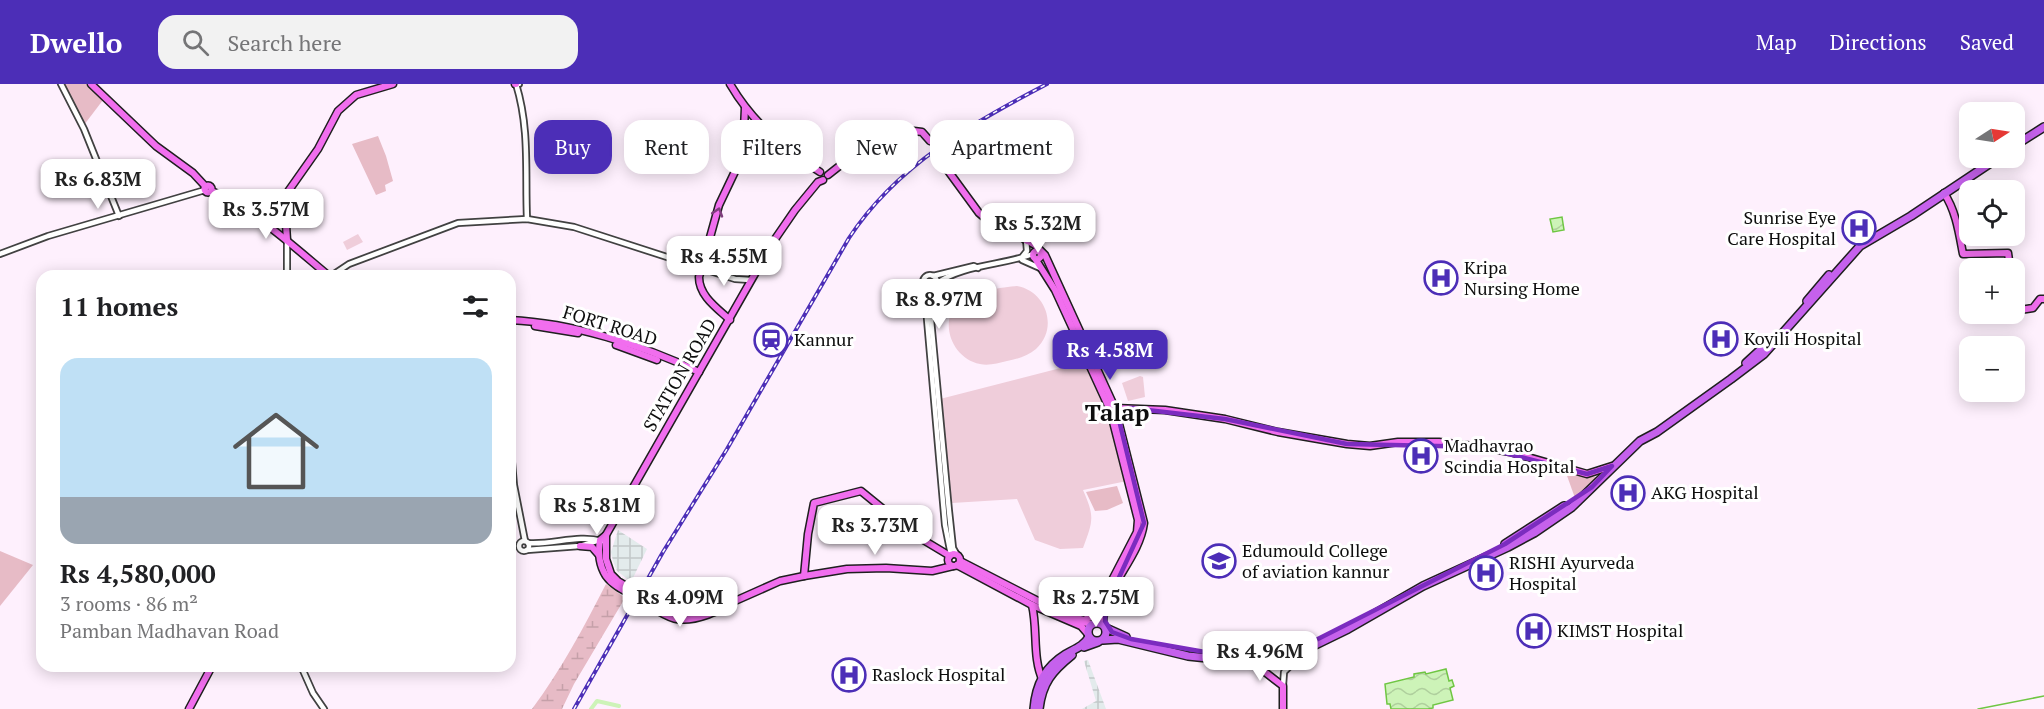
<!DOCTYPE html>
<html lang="en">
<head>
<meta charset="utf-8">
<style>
  :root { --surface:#fff; --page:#f2f2f2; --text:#202124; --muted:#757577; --line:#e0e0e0; --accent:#4c2eb7 }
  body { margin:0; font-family:"PT Serif",serif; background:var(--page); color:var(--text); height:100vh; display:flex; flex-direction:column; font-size:22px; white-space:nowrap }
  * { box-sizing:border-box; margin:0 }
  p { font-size:20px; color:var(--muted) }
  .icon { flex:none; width:33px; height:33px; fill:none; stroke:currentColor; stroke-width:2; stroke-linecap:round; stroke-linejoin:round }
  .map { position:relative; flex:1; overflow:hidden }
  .details { position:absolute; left:36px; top:186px; width:480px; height:402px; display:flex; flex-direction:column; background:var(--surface); border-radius:18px; box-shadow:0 3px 15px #0003 }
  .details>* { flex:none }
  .guide { position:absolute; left:534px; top:36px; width:570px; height:54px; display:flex; gap:12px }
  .needle { width:39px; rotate:78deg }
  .controls { position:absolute; left:1959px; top:18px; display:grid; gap:12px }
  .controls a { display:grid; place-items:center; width:66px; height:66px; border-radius:12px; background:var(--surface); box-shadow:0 3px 15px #0003; font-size:30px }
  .price { position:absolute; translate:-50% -51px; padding:0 14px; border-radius:12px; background:#fff; color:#222; font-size:20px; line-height:39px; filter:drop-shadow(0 2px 3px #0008) }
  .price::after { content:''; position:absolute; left:50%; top:36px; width:18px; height:14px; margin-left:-9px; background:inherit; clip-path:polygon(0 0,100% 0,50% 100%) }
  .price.active { background:var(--accent); color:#fff }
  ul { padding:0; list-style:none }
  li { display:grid; align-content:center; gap:12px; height:318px; padding:0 24px }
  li+li { border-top:2px solid var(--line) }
  li span { display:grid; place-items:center; height:186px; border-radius:18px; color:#555 }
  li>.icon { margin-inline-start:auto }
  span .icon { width:108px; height:108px; fill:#fffc; stroke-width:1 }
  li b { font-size:26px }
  h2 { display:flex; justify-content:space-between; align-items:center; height:72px; padding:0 24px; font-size:26px }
  .pill { padding:0 21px; border-radius:18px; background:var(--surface); box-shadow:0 3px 15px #0003; font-size:21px; line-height:54px }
  .pill.active { background:var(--accent); color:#fff }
  header { display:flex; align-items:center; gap:36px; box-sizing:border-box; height:84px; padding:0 30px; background:var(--accent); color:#fff }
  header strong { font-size:28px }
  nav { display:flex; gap:33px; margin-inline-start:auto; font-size:21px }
  .search { width:420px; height:54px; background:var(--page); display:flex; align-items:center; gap:15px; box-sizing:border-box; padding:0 21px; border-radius:18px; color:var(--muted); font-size:22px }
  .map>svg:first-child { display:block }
  .industrial { fill:url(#industrial-grid) }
  .wetland { fill:url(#wetland-marsh) }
  .park { fill:#e7bbc6 }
  .pitch { fill:#efcdda }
  .water { fill:url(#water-waves); stroke:#6fc643; stroke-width:1.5 }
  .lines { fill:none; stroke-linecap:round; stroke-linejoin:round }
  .stream { stroke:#6fc643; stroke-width:1.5 }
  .canal { stroke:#cdf3b8; stroke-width:4 }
  .major-tunnel { stroke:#daced9; stroke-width:6; stroke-dasharray:6 3; stroke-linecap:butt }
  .minor-casing { stroke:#414141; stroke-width:8 }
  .major-casing { stroke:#1f1f1f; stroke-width:9 }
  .highway-casing { stroke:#1f1f1f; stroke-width:10 }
  .minor { stroke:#fff; stroke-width:4.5 }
  .major { stroke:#f16eee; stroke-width:6 }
  .highway { stroke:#c561ec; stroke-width:7 }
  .rail-casing { stroke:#4c2eb7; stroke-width:4 }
  .rail { stroke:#fff; stroke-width:1.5; stroke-dasharray:4.5; stroke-linecap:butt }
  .oneway { stroke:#803e7e }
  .marked { fill:none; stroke:#7b2cbf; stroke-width:4.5; stroke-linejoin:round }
  .labels { text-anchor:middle; stroke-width:6; stroke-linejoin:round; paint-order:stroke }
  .poi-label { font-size:18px; fill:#0e0e0e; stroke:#fff; text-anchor:start }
  .street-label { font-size:18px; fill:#0e0e0e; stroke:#fff }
  .district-label { font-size:24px; font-weight:bold; fill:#0e0e0e; stroke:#fff }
</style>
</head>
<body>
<header>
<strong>Dwello</strong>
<div class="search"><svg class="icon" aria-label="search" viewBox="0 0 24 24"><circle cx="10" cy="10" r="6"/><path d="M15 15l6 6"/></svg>Search here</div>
<nav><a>Map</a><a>Directions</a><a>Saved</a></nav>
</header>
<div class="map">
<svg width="2044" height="625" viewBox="0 0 2044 625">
  <defs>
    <pattern id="industrial-grid" width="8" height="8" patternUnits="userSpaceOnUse" patternTransform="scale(1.5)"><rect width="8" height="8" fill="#e3ebec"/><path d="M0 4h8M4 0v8" fill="none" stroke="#c2c8c9"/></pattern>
    <pattern id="wetland-marsh" width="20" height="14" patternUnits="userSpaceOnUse" patternTransform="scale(1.5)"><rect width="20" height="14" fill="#e7bbc6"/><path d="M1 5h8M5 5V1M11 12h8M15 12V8" fill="none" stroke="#c5a0a9"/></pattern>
    <pattern id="water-waves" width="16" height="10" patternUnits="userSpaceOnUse" patternTransform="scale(1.5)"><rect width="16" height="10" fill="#cdf3b8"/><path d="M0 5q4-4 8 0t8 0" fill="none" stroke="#afcf9d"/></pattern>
  </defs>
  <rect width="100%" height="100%" fill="#fef0fd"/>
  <g class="industrial">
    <polygon points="618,446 647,465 631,498 617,487 613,477 611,468"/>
    <polygon points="1088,576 1106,625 1082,625 1096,617 1084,577"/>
  </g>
  <path class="wetland" d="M606,500L625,514L574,600L562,625H532C561,586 584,543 606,500Z"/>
  <g class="park">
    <polygon points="64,0 87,0 103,16 84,41"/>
    <polygon points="378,52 386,72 393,97 385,101 386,107 376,111 352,60"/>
    <polygon points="1566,389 1597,393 1575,414"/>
    <polygon points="1117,402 1123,419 1107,426 1095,427 1086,408"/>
    <polygon points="0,467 33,481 0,522"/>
  </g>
  <g class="pitch">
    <polygon points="358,150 363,158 347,166 343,158"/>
    <path d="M1017,202C1046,207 1059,244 1036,265C1028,272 1017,275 1007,277C998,279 989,282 980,280C952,275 937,236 960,217C970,208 1004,203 1017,202Z"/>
    <path d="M1084,278L1112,341L1127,397L1083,406C1095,433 1093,437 1083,464L1060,465L1035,456L1017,415L952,419L940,315Z"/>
    <polygon points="1140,292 1143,293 1145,313 1128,317 1122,299"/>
  </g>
  <g class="water">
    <polygon points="1562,133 1564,146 1553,148 1550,135"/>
    <polygon points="1446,585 1449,597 1452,596 1454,602 1450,604 1453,616 1433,621 1433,624 1428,625 1391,625 1390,620 1387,620 1385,600 1414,593 1414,590 1425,588 1426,590"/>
  </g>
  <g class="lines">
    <polyline class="stream" points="1978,625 2044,612"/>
    <polyline class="canal" points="591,625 597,617 619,622"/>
    <polyline class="major-tunnel" points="930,57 940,71"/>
    <defs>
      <g id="minor">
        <polyline points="61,0 84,45 119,132"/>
        <path d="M519,0H516C530,45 525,89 527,135"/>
        <polyline points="0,170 48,152 205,106"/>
        <polyline points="1023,172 1027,167 1026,156"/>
        <polyline points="1022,176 1040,184"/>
        <circle cx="930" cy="198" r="7"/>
        <polyline points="287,192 287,156"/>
        <polyline points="331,192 349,180 458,139 527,135 574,143 735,195 751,196"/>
        <polyline points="933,192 974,182 978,184"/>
        <path d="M936,200C961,181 1004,181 1033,170"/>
        <polyline points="924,201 945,441 951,471"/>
        <polyline points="932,204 929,214 934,268 949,427 953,464 957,471"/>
        <polyline points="510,355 514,401 525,457"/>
        <circle cx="524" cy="462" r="5"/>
        <path d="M528,459C553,461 578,450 602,457"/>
        <polyline points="527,466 580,462 600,456"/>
        <polyline points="301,582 313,609 324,625"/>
        <polyline points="1283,602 1284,588 1306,566"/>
      </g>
      <g id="major">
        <polyline points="91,0 156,62 193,89 206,103"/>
        <polyline points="515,0 516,0"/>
        <path d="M730,0C752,38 783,65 820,88"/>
        <path d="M938,73L979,129C992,142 1012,145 1027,157"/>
        <polyline points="828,91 847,76 914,47 922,48 930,57"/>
        <polyline points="823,96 818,98 795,126 773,158 606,451 606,475 611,490 618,497 677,532 684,532 694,531 720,520 735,517 780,497 804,492 847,485 886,484 932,487 953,482"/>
        <circle cx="208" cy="105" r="3.5"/>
        <path d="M212,107C254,126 293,162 329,192"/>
        <path d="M1944,109C1956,127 1959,149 1963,170L2008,169L2010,184"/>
        <polyline points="287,156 285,125 287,109 318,65 338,27 356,11 393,0"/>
        <path d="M1026,156L1035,161L1045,171L1115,324L1144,439C1139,476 1103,503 1103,540"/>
        <circle cx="1037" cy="171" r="4"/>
        <polyline points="1036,176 1055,206 1110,326 1138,436 1137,448 1094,531 1084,536 1076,534"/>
        <polyline points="2014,210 2020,226 2033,224 2040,215 2044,215"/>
        <path d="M510,236C573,239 642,261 699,288"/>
        <path d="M730,236C717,224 699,212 699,193L719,121L739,79L743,66L745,24"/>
        <polyline points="535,242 578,249"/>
        <polyline points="616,261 657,276"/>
        <polyline points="1110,326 1115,324 1165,326 1225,335 1278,348 1347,360 1370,362 1398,358 1439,358 1482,363 1510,368 1587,390 1612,382"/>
        <path d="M606,451L600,456C598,468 599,481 606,492C613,502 625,507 636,513C664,530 673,543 707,531C715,528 721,526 727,520"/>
        <polyline points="580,462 592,463 599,471"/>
        <circle cx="954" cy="476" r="6"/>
        <polyline points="960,477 1038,517 1083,538 1092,540"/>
        <polyline points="957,481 1032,521 1081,542 1088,550"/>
        <polyline points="804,492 808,450 814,419 861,407 915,451 950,472"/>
        <path d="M1032,521C1038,546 1032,574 1043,597"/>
        <polyline points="1252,578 1283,602 1283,625"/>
        <polyline points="189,625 212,582"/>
      </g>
      <g id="highway">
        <polyline points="2014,62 2044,43"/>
        <polyline points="1807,217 1829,191"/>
        <polyline points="1746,279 1771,256"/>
        <polyline points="1505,460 1564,422"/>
        <circle cx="1097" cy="548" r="9"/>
        <polyline points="1106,544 1126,553"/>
        <polyline points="1103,556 1118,555 1188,572 1246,578 1278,572 1309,564 1348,545 1423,502 1508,463 1534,449 1572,423 1640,357 1657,348 1731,295 1764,270 1860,162 1911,132 1998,74"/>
        <polyline points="1084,563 1098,558"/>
        <path d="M1034,625C1036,600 1045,583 1066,570C1075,565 1084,562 1089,553"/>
        <path d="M1039,625C1042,599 1052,587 1072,571"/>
      </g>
    </defs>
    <use href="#minor" class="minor-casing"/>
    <use href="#major" class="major-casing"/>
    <use href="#highway" class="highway-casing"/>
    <use href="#minor" class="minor"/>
    <use href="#major" class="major"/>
    <use href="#highway" class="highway"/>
    <defs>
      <path id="rail" d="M574,625L663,468L727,365L849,154C897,81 972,39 1047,0"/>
    </defs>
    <use href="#rail" class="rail-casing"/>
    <use href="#rail" class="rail"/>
  </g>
  <defs><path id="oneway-chevron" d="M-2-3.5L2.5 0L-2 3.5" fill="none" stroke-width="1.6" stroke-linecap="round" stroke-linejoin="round" transform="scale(1.5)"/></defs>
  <use class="oneway" href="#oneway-chevron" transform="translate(718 128) rotate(-72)"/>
  <path class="marked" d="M1130,324L1225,335L1347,360L1482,363L1587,390L1612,382L1592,403L1505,460L1310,559L1239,574L1131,555L1112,548L1105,537L1106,522L1144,439L1118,332Z"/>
  <defs>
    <symbol id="hospital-ring" viewBox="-11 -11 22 22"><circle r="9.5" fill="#fff" stroke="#4c2eb7" stroke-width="1.5"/><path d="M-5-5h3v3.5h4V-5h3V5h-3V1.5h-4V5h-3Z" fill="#4c2eb7"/></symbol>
    <symbol id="station-ring" viewBox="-11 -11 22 22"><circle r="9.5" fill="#fff" stroke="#4c2eb7" stroke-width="1.5"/><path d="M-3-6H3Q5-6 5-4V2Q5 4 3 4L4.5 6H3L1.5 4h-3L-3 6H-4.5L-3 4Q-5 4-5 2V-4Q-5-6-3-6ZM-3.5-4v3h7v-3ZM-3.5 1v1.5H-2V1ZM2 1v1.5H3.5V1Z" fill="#4c2eb7"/></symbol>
    <symbol id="university-ring" viewBox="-11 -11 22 22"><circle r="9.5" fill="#fff" stroke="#4c2eb7" stroke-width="1.5"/><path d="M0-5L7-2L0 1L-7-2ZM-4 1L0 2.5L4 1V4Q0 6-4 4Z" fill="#4c2eb7"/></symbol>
  </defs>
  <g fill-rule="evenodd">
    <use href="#hospital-ring" x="1840" y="125" width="38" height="38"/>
    <use href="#hospital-ring" x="1422" y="175" width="38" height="38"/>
    <use href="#hospital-ring" x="1702" y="236" width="38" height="38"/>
    <use href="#station-ring" x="752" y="237" width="38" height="38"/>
    <use href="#hospital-ring" x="1402" y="353" width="38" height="38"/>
    <use href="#hospital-ring" x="1609" y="390" width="38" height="38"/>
    <use href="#university-ring" x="1200" y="458" width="38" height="38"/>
    <use href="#hospital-ring" x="1467" y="470" width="38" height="38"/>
    <use href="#hospital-ring" x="1515" y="528" width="38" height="38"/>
    <use href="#hospital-ring" x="830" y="572" width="38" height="38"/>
  </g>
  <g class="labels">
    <g class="poi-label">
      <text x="1836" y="140" text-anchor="end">Sunrise Eye<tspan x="1836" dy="21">Care Hospital</tspan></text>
      <text x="1464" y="190">Kripa<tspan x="1464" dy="21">Nursing Home</tspan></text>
      <text x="1744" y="261">Koyili Hospital</text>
      <text x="794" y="262">Kannur</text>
      <text x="1444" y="368">Madhavrao<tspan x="1444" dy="21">Scindia Hospital</tspan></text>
      <text x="1651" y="415">AKG Hospital</text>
      <text x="1242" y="473">Edumould College<tspan x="1242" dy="21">of aviation kannur</tspan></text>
      <text x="1509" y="485">RISHI Ayurveda<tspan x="1509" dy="21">Hospital</tspan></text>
      <text x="1557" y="553">KIMST Hospital</text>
      <text x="872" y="597">Raslock Hospital</text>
    </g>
    <g class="street-label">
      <text transform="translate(610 242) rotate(17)" y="6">FORT ROAD</text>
      <text transform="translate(680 291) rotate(-60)" y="6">STATION ROAD</text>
    </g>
    <g class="district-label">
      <text x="1117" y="337">Talap</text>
    </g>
  </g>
</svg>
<div class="controls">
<a><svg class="needle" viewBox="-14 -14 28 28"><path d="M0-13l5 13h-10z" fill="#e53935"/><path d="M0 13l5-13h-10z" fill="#757577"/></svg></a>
<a><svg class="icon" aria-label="locate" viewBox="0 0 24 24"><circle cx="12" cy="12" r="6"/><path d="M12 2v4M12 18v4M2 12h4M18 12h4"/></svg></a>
<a>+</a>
<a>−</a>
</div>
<b class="price" style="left:98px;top:126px">Rs 6.83M</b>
<b class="price" style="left:266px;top:156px">Rs 3.57M</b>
<b class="price" style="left:1038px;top:170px">Rs 5.32M</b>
<b class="price" style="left:724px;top:203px">Rs 4.55M</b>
<b class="price" style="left:939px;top:246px">Rs 8.97M</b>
<b class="price active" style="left:1110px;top:297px">Rs 4.58M</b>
<b class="price" style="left:597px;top:452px">Rs 5.81M</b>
<b class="price" style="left:875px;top:472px">Rs 3.73M</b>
<b class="price" style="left:680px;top:544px">Rs 4.09M</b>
<b class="price" style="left:1096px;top:544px">Rs 2.75M</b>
<b class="price" style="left:1260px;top:598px">Rs 4.96M</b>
<div class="guide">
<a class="pill active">Buy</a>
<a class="pill">Rent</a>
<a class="pill">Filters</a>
<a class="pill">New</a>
<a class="pill">Apartment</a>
</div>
<section class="details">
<h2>11 homes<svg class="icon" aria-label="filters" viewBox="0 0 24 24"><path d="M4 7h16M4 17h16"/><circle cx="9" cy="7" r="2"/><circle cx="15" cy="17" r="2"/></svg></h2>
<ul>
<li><span style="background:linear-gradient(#bfe0f5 75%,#9aa5b1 0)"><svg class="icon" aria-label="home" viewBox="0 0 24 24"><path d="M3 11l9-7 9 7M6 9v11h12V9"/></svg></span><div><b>Rs 4,580,000</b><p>3 rooms · 86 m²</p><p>Pamban Madhavan Road</p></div></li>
</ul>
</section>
</div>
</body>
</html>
